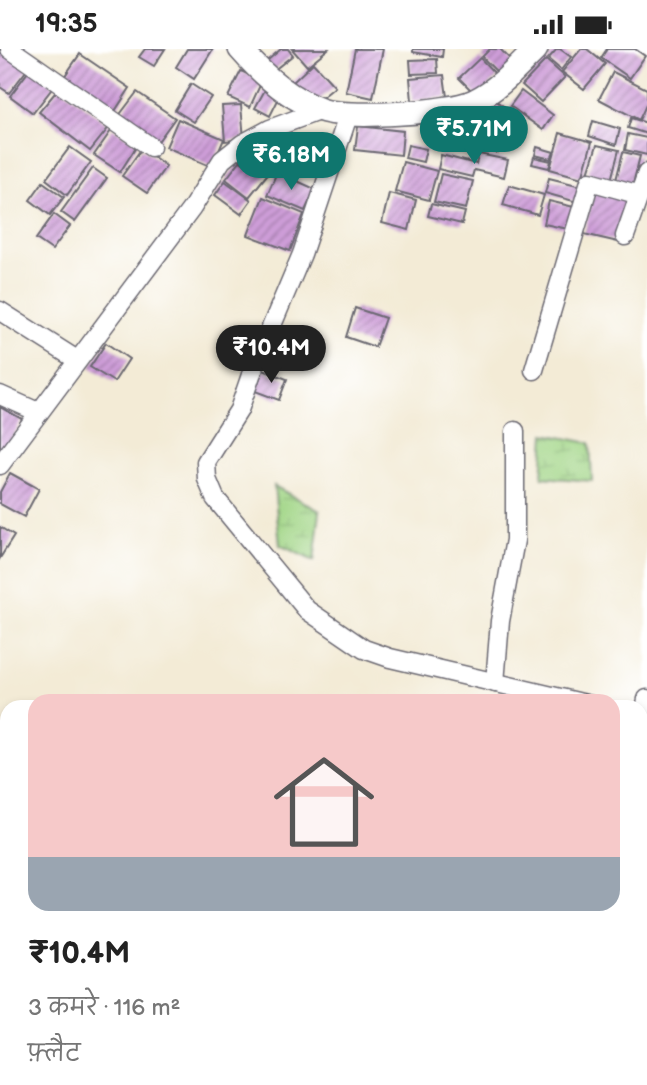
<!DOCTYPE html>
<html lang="hi">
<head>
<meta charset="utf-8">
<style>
  :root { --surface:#fff; --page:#f6f6f6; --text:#222; --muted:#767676; --line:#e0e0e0; --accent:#0f766e }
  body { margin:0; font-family:"Balsamiq Sans","Playpen Sans Deva",sans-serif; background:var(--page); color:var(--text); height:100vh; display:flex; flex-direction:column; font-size:26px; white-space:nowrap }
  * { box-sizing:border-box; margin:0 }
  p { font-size:23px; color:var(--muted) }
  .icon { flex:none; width:38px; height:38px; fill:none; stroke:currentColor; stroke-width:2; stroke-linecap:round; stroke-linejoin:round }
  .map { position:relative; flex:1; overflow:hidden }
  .details { position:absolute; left:0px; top:651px; width:648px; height:385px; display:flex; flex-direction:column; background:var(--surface); border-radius:21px 21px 0 0; box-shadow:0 4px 10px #0003 }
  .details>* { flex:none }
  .price { position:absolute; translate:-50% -60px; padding:0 16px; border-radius:24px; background:var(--accent); color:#fff; font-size:23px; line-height:46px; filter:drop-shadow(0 2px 4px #0008) }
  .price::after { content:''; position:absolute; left:50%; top:42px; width:21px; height:16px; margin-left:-10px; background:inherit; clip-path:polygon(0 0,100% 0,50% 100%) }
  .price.active { background:#222; color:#fff }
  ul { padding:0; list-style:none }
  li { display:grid; align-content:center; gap:14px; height:371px; padding:0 28px }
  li+li { border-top:2px solid var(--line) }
  li span { display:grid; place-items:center; height:217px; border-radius:21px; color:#555 }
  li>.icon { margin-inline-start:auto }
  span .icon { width:126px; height:126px; fill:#fffc; stroke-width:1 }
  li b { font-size:30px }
  .status { display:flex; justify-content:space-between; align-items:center; height:49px; padding:0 35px; background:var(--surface); direction:ltr }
  .status svg { height:19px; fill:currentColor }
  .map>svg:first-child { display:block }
  .wetland { fill:url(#wetland-marsh); stroke:#627c60; stroke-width:2 }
  .building { fill:url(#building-hatch) }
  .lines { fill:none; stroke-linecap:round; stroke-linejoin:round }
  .minor-casing { stroke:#6b6871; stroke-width:21 }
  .tertiary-casing { stroke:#6b6871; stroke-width:26 }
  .minor { stroke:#fff; stroke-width:18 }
  .tertiary { stroke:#fff; stroke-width:23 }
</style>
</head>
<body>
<div class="status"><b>19:35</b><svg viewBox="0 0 49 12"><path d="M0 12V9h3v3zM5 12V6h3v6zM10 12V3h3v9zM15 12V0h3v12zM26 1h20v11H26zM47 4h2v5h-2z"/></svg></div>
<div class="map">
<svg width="647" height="1036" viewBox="0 0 647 1036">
  <defs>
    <pattern id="wetland-marsh" width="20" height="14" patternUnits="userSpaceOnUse" patternTransform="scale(1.75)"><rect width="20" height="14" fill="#a1d586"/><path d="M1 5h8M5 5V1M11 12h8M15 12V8" fill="none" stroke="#8ab775"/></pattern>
    <pattern id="building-hatch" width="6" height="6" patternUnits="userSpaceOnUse" patternTransform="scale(1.75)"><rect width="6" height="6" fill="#ce9dd8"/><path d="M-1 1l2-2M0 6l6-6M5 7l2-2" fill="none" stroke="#a780b0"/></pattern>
  </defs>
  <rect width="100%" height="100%" fill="#fff"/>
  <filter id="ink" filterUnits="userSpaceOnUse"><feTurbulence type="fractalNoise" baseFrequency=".0143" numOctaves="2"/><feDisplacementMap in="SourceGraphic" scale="14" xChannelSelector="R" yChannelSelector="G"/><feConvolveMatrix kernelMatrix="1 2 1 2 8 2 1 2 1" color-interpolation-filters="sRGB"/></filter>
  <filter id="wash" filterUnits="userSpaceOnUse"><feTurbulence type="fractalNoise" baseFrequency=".00686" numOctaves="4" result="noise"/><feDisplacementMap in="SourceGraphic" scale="28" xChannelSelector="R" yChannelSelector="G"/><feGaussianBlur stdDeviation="1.57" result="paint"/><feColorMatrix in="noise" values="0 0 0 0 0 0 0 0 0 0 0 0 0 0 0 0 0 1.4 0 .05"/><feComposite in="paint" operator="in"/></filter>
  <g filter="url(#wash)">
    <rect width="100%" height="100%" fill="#f3ebd6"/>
    <g class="wetland">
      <polygon points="545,385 590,394 592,432 542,428"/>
      <polygon points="274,437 320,462 314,512 280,496"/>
    </g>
    <g id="blocks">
      <g class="building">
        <polygon points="0,0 5,0 29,18 9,44 0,38"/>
        <polygon points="145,0 165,0 154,17 139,8"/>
        <polygon points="187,0 213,0 194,30 176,18"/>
        <polygon points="281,0 288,0 293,6 268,26 261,17"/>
        <polygon points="292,0 328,0 307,17"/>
        <polygon points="355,0 383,0 373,49 346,43"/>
        <polygon points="413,0 443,0 442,8 413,3"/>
        <polygon points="490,0 500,0 515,15 502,28 482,8"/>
        <polygon points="557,0 560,0 571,8 561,21 548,10"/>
        <polygon points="581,0 587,0 605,15 584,40 562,23"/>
        <polygon points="607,0 635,0 645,7 630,29 601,9"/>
        <polygon points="80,5 130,39 113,65 62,31"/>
        <polygon points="480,9 498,28 478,48 459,29"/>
        <polygon points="437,10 438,24 411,25 410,11"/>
        <polygon points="546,11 565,28 541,53 522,36"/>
        <polygon points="313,14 335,38 314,55 290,36"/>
        <polygon points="31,19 54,37 33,64 10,47"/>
        <polygon points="241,22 262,32 250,58 228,48"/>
        <polygon points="613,23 647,40 647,54 639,71 599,50"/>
        <polygon points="444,26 447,48 412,52 410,29"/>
        <polygon points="191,35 211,48 194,73 175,61"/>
        <polygon points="60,38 110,77 90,102 39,63"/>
        <polygon points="266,39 280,47 270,67 255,59"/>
        <polygon points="521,42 553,66 543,81 510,57"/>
        <polygon points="137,43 175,69 156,95 118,68"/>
        <polygon points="492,49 506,59 495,73 482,62"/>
        <polygon points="241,56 244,90 225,92 222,57"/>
        <polygon points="631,69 647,74 647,85 628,79"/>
        <polygon points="178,70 224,90 212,118 166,98"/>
        <polygon points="593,72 620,80 616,96 589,87"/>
        <polygon points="358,77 403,82 401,106 355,101"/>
        <polygon points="486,78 503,81 498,104 481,101"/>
        <polygon points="113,79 138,95 120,123 94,106"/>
        <polygon points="560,84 592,93 582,129 550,120"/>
        <polygon points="628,85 647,89 647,106 625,101"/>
        <polygon points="289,86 325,98 317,120 281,107"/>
        <polygon points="253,91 279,111 249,148 226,130 240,112 251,119 239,109"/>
        <polygon points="408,96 426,100 423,113 405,109"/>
        <polygon points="597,96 619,101 611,131 588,124"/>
        <polygon points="70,98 91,113 67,146 46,130"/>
        <polygon points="537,98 554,103 551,110 535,106"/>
        <polygon points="142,99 166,117 147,144 122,127"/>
        <polygon points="623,103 640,107 633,135 616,131"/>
        <polygon points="479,105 508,111 504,128 474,121 472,128 438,120 441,106 476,115"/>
        <polygon points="534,108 551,112 549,119 532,115"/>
        <polygon points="403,113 437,122 429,151 395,142"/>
        <polygon points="93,119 107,129 75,173 61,163"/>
        <polygon points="277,123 315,140 305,162 267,146"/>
        <polygon points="441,125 473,132 466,160 434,153"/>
        <polygon points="549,129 581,137 577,153 545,144"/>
        <polygon points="225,132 251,151 241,165 215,146"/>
        <polygon points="43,133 64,148 50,166 30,151"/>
        <polygon points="509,136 544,146 538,166 503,156"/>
        <polygon points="594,141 628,149 618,193 584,185"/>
        <polygon points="389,144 416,151 409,181 382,174"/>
        <polygon points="263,148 304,165 290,202 248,186"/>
        <polygon points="549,152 578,159 573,181 544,175"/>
        <polygon points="431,155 465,163 462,175 428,167"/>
        <polygon points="54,165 70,177 52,201 36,190"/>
        <polygon points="355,259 385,269 375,298 346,288"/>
        <polygon points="106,294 129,310 114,333 90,318"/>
        <polygon points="263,321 287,330 279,351 255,342"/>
        <polygon points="0,358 22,370 6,401 0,397"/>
        <polygon points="10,424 39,440 24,468 0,455 0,443"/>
        <polygon points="0,478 14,487 0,509"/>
      </g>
    </g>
  </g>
  <g filter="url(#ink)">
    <use href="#blocks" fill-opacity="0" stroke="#6b6871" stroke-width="2"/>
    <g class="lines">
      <defs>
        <g id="minor">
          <polyline points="10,0 151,98"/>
          <polyline points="349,64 302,205 251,326 239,361 206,413 207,430 215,449 307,561 364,600 390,609 599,658"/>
          <polyline points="625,187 647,124"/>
          <polyline points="0,262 77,311"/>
          <polyline points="534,321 590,132 640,146"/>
          <polyline points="0,346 38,363"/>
          <polyline points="0,416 192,159 222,111 242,95 270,80 321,61"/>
          <polyline points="495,634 500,572 515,491 515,382"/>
          <polyline points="640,688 647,650"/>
          <polyline points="0,821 7,821"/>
          <polyline points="0,890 7,889"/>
          <polyline points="0,932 7,932"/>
          <polyline points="0,998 7,998"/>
          <polyline points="115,1036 118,1029"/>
          <polyline points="504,1036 506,1029"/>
        </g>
        <path id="tertiary" d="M240,0C261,24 290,50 321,61C347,70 449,64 474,52C499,40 517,19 536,0"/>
      </defs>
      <use href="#minor" class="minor-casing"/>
      <use href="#tertiary" class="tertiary-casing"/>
      <use href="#minor" class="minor"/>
      <use href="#tertiary" class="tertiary"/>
    </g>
  </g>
</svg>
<b class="price" style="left:474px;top:117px">₹5.71M</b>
<b class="price" style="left:291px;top:143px">₹6.18M</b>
<b class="price active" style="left:271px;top:336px">₹10.4M</b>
<section class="details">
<ul>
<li><span style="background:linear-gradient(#f6c9c9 75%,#9aa5b1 0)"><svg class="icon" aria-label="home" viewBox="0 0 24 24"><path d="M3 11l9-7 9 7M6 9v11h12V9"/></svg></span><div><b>₹10.4M</b><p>3 कमरे · 116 m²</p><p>फ़्लैट</p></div></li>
</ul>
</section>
</div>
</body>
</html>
